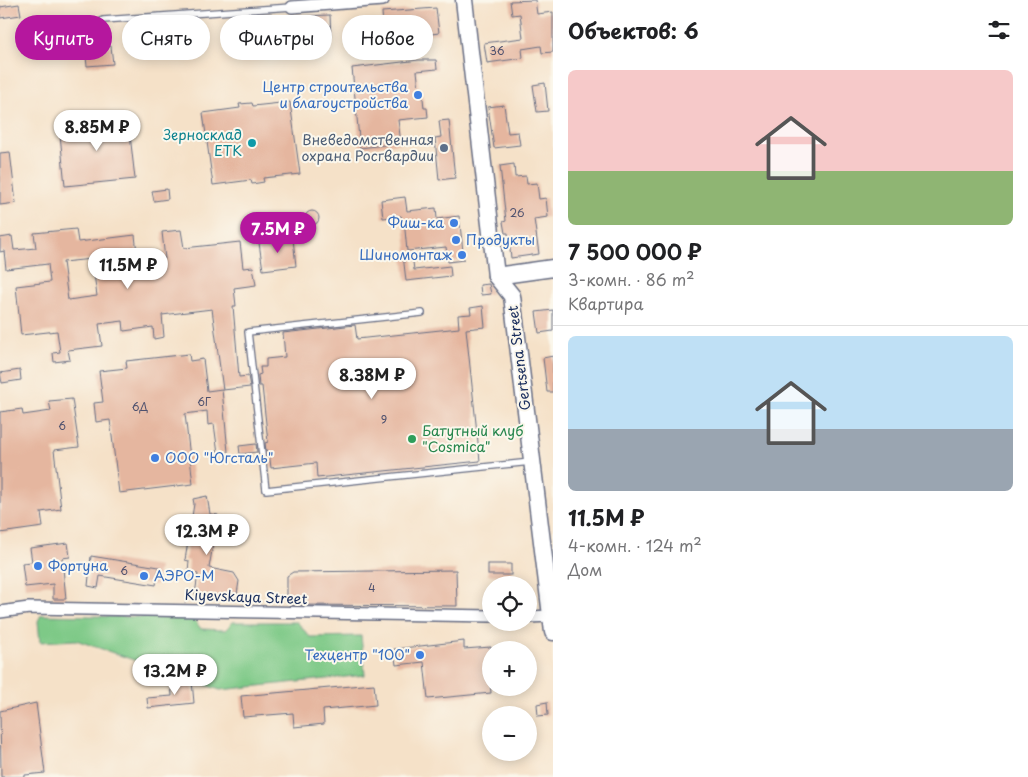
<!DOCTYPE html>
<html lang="ru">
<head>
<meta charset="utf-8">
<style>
  :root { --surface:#fff; --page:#f2f2f2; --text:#202124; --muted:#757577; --line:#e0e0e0; --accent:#b5179e }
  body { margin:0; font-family:"Playpen Sans",sans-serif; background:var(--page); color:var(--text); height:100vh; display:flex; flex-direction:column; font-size:19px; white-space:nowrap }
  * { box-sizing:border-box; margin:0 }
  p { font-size:16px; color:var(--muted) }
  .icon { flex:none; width:28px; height:28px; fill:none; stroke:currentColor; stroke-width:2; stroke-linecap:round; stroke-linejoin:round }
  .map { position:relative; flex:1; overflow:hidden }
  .sheet { display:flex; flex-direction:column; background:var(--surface); width:475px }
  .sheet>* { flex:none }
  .banner { position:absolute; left:15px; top:15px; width:462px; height:45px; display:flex; gap:10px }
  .fabs { position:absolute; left:482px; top:576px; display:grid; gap:10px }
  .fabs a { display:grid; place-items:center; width:55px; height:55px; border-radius:50%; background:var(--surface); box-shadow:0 2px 12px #0003; font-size:25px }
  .price { position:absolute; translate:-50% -42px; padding:0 11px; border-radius:18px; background:#fff; color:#222; font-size:16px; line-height:32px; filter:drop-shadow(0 1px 2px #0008) }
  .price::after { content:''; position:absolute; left:50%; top:30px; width:15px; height:11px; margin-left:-8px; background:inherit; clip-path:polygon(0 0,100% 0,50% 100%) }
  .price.current { background:var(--accent); color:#fff }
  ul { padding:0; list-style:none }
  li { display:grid; align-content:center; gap:10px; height:265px; padding:0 15px }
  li+li { border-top:1px solid var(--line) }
  li span { display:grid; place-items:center; height:155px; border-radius:8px; color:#555 }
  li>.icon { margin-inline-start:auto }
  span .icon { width:90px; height:90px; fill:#fffc; stroke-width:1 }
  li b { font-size:21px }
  h2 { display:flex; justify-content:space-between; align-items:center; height:60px; padding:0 15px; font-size:21px }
  .chip { padding:0 18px; border-radius:22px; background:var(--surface); box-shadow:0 2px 12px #0003; font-size:18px; line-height:45px }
  .chip.current { background:var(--accent); color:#fff }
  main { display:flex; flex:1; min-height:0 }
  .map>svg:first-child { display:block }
  .green { fill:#7ec987; stroke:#4c7c72 }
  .building { fill:#e5b69f; fill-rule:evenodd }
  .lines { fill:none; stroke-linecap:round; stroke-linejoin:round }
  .lane-casing { stroke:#676d83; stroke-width:8 }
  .street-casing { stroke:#676d83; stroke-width:14 }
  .secondary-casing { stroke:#676d83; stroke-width:19 }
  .lane { stroke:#fff; stroke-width:5.5 }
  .street { stroke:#fff; stroke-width:11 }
  .secondary { stroke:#fff; stroke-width:16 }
  .shop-dot { fill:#3f7fe0; stroke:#fbf7ec; stroke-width:2 }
  .culture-dot { fill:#0f9aa8; stroke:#fbf7ec; stroke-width:2 }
  .service-dot { fill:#5c6f8a; stroke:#fbf7ec; stroke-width:2 }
  .leisure-dot { fill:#2e9e5b; stroke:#fbf7ec; stroke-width:2 }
  .labels { text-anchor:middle; stroke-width:4; stroke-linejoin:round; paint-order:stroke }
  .number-label { font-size:11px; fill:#4e516e }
  .shop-label { font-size:14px; fill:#366cbe; stroke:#fbf7ec; text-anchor:end }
  .culture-label { font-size:14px; fill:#0d838f; stroke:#fbf7ec; text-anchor:end }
  .service-label { font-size:14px; fill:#4e5e75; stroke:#fbf7ec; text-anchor:end }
  .street-label { font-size:14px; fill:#1b2f5e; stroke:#fbf7ec }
  .leisure-label { font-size:14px; fill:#27864d; stroke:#fbf7ec; text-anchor:start }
</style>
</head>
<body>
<main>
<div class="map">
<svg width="553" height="777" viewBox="0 0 553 777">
  <rect width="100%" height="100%" fill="#fbf7ec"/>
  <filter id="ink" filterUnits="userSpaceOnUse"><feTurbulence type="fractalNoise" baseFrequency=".02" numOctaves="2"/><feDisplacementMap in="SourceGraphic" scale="10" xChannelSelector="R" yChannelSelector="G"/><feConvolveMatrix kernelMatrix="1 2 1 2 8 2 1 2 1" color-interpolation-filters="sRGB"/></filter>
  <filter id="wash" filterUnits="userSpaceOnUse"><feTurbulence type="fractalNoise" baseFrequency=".0096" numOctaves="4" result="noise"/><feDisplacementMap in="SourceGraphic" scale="20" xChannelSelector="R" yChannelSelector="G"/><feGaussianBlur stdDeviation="1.12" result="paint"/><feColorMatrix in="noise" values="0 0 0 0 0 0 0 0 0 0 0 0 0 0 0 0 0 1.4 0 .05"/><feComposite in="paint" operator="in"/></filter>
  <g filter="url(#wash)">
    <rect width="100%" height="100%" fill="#f5e1c8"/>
    <polygon class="green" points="41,615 193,618 201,629 225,630 233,622 297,622 310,637 361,636 365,675 220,690 76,640 40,642 38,621"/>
    <g id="blocks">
      <g class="building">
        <polygon points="535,0 537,14 553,12 553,52 542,53 541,46 522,49 523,58 487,63 484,43 523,38 520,14 512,15 510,1"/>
        <polygon points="19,4 21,15 0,18 0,7"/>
        <polygon points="436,8 439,33 384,40 382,12"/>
        <polygon points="330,15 331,39 303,41 302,16"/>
        <polygon points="111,46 113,64 87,66 85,47"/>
        <polygon points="419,60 436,60 437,69 417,71 419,89 422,89 424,108 427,108 428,117 398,120 401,143 360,148 352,68"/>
        <polygon points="545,83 548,111 537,112 533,85"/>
        <polygon points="290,102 300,174 263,178 264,182 252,184 251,180 213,185 203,113 240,108 239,104 252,103 253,106"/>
        <polygon points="504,105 508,133 518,132 520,145 494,148 488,107"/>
        <polygon points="128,117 135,179 65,186 59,124"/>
        <polygon points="449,120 455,178 439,180 435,138 441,137 439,121"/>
        <polygon points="10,152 16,203 0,205 0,153"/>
        <polygon points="514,164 515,177 526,176 527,184 537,183 539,199 546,198 548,217 534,219 539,254 511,258 508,233 505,233 503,222 506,221 500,166"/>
        <polygon points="167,189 168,199 154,201 152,191"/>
        <polygon points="405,197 407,211 436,208 437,219 459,216 464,260 448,262 446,247 407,251 404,220 402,220 401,216 383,218 381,200"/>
        <circle cx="312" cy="218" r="7"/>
        <path d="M76,229L78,242L135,235L138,262L165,259L162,232L181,230L184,248L240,242L243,268L253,267L256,285L234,288L236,306H233L239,377L248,376L250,387L223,390L212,309L162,315L164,337L154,339L153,327L124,331L123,321L99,324L102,346L68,350L70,360L54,362L53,353L60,352L57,331L21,335L16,286L50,282L48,264L6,269L4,251L0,252V238L12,236L14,250L36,248L34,233ZM92,259L97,296L68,300L63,262Z"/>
        <polygon points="293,239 296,266 263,270 259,243"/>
        <polygon points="412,254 414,270 450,266 451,276 406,281 403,255"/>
        <polygon points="489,284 491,294 481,295 480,285"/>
        <polygon points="483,306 485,327 466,329 480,461 317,478 316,463 271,468 269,451 266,451 265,443 268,442 262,386 259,386 258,375 261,374 260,367 266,367 266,359 285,357 283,333 355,325 357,339 459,328 458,315 471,314 470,308"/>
        <polygon points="553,310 553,331 539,333 536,312"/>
        <polygon points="189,354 190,361 203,359 207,391 222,389 228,452 218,453 214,424 208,425 207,411 185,414 193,484 119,493 110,420 96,422 94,403 103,402 99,371 127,368 126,361"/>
        <polygon points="553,356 553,392 547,392 543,358"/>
        <polygon points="20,370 21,380 2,383 0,373"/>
        <polygon points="72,399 79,447 54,450 61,509 41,512 43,527 0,533 0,412 22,409 23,415 51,411 49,401"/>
        <polygon points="256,444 257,452 240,454 239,446"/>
        <polygon points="207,496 210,514 218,515 209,568 234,573 239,581 236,601 195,594 198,574 188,572 189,561 185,560 194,504 193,499"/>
        <polygon points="68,543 70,557 62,558 66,599 53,599 53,584 25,587 22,563 32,562 30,548"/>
        <polygon points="91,556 159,567 156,585 100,576 98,588 88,586"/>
        <rect x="488" y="564" width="23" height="11"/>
        <polygon points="456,570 457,606 292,605 287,602 287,576 293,572"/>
        <polygon points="464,641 464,649 491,647 491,661 488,661 491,693 428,699 424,662 396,665 394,649"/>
        <polygon points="192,681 194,703 148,708 147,698 172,696 171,683"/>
        <polygon points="374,684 376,705 323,710 324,724 294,727 293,713 243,717 241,696"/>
        <polygon points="547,702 548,715 538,716 537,704"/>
        <polygon points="36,703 45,773 25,775 25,777 1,777 0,711"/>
      </g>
    </g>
  </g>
  <g filter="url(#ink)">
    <use href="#blocks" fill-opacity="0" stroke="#676d83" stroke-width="1"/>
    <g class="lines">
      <defs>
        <g id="lane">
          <polyline points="103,20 292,7"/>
          <polyline points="422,313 248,332 266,490 531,462"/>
        </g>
        <g id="street">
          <polyline points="292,7 383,0"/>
          <polyline points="0,612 29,608 491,616"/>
          <polyline points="529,617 551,616"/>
        </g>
        <g id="secondary">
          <polyline points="464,0 496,276 512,296 553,632"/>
          <polyline points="496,276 553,268"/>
        </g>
      </defs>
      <use href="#lane" class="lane-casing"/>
      <use href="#street" class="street-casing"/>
      <use href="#secondary" class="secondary-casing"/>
      <use href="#lane" class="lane"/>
      <use href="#street" class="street"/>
      <use href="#secondary" class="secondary"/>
    </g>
  </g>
  <g class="shop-dot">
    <circle cx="418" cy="95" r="5"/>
    <circle cx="454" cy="223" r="5"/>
    <circle cx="456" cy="240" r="5"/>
    <circle cx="462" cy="255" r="5"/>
    <circle cx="155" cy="458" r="5"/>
    <circle cx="38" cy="566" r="5"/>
    <circle cx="144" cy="576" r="5"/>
    <circle cx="420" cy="655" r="5"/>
  </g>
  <circle class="culture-dot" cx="252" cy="143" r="5"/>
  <circle class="service-dot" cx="444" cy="148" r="5"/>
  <circle class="leisure-dot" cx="412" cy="439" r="5"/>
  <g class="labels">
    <g class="number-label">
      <text x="497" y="55">36</text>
      <text x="517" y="217">26</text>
      <text x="204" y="406">6Г</text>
      <text x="140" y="411">6Д</text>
      <text x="384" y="424">9</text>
      <text x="62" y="430">6</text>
      <text x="124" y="575">6</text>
      <text x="372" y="592">4</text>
    </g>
    <g class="shop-label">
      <text x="408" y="92">Центр строительства<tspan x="408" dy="16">и благоустройства</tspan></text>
      <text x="444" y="228">Фиш-ка</text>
      <text x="466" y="245" text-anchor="start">Продукты</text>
      <text x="452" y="260">Шиномонтаж</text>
      <text x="165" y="463" text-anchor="start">ООО "Югсталь"</text>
      <text x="48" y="571" text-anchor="start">Фортуна</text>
      <text x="154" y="581" text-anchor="start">АЭРО-М</text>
      <text x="410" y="660">Техцентр "100"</text>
    </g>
    <g class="culture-label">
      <text x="242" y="140">Зерносклад<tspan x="242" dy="16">ЕТК</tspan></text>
    </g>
    <g class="service-label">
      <text x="434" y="145">Вневедомственная<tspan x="434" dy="16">охрана Росгвардии</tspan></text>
    </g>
    <g class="street-label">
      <text transform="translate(519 358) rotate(-97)" y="5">Gertsena Street</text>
      <text transform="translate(246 597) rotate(2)" y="5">Kiyevskaya Street</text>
    </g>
    <g class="leisure-label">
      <text x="422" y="436">Батутный клуб<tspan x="422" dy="16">"Cosmica"</tspan></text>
    </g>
  </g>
</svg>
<div class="fabs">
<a><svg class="icon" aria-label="locate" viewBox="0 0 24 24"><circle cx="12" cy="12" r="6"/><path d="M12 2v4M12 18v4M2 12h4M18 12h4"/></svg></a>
<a>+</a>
<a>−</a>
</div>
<b class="price" style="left:97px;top:152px">8.85M ₽</b>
<b class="price current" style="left:278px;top:254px">7.5M ₽</b>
<b class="price" style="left:128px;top:290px">11.5M ₽</b>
<b class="price" style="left:372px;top:400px">8.38M ₽</b>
<b class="price" style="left:207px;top:556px">12.3M ₽</b>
<b class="price" style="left:175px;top:696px">13.2M ₽</b>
<div class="banner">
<a class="chip current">Купить</a>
<a class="chip">Снять</a>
<a class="chip">Фильтры</a>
<a class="chip">Новое</a>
</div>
</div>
<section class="sheet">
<h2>Объектов: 6<svg class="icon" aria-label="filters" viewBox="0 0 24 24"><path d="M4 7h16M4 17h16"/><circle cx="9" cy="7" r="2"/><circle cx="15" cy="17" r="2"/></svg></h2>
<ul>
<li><span style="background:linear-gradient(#f6c9c9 65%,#8fb573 0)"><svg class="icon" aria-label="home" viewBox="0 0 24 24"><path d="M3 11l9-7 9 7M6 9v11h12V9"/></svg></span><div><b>7 500 000 ₽</b><p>3-комн. · 86 m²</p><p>Квартира</p></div></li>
<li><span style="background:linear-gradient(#bfe0f5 60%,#9aa5b1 0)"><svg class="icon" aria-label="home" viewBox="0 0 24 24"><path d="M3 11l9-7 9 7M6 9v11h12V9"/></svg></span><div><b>11.5M ₽</b><p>4-комн. · 124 m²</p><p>Дом</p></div></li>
</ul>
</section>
</main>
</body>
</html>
